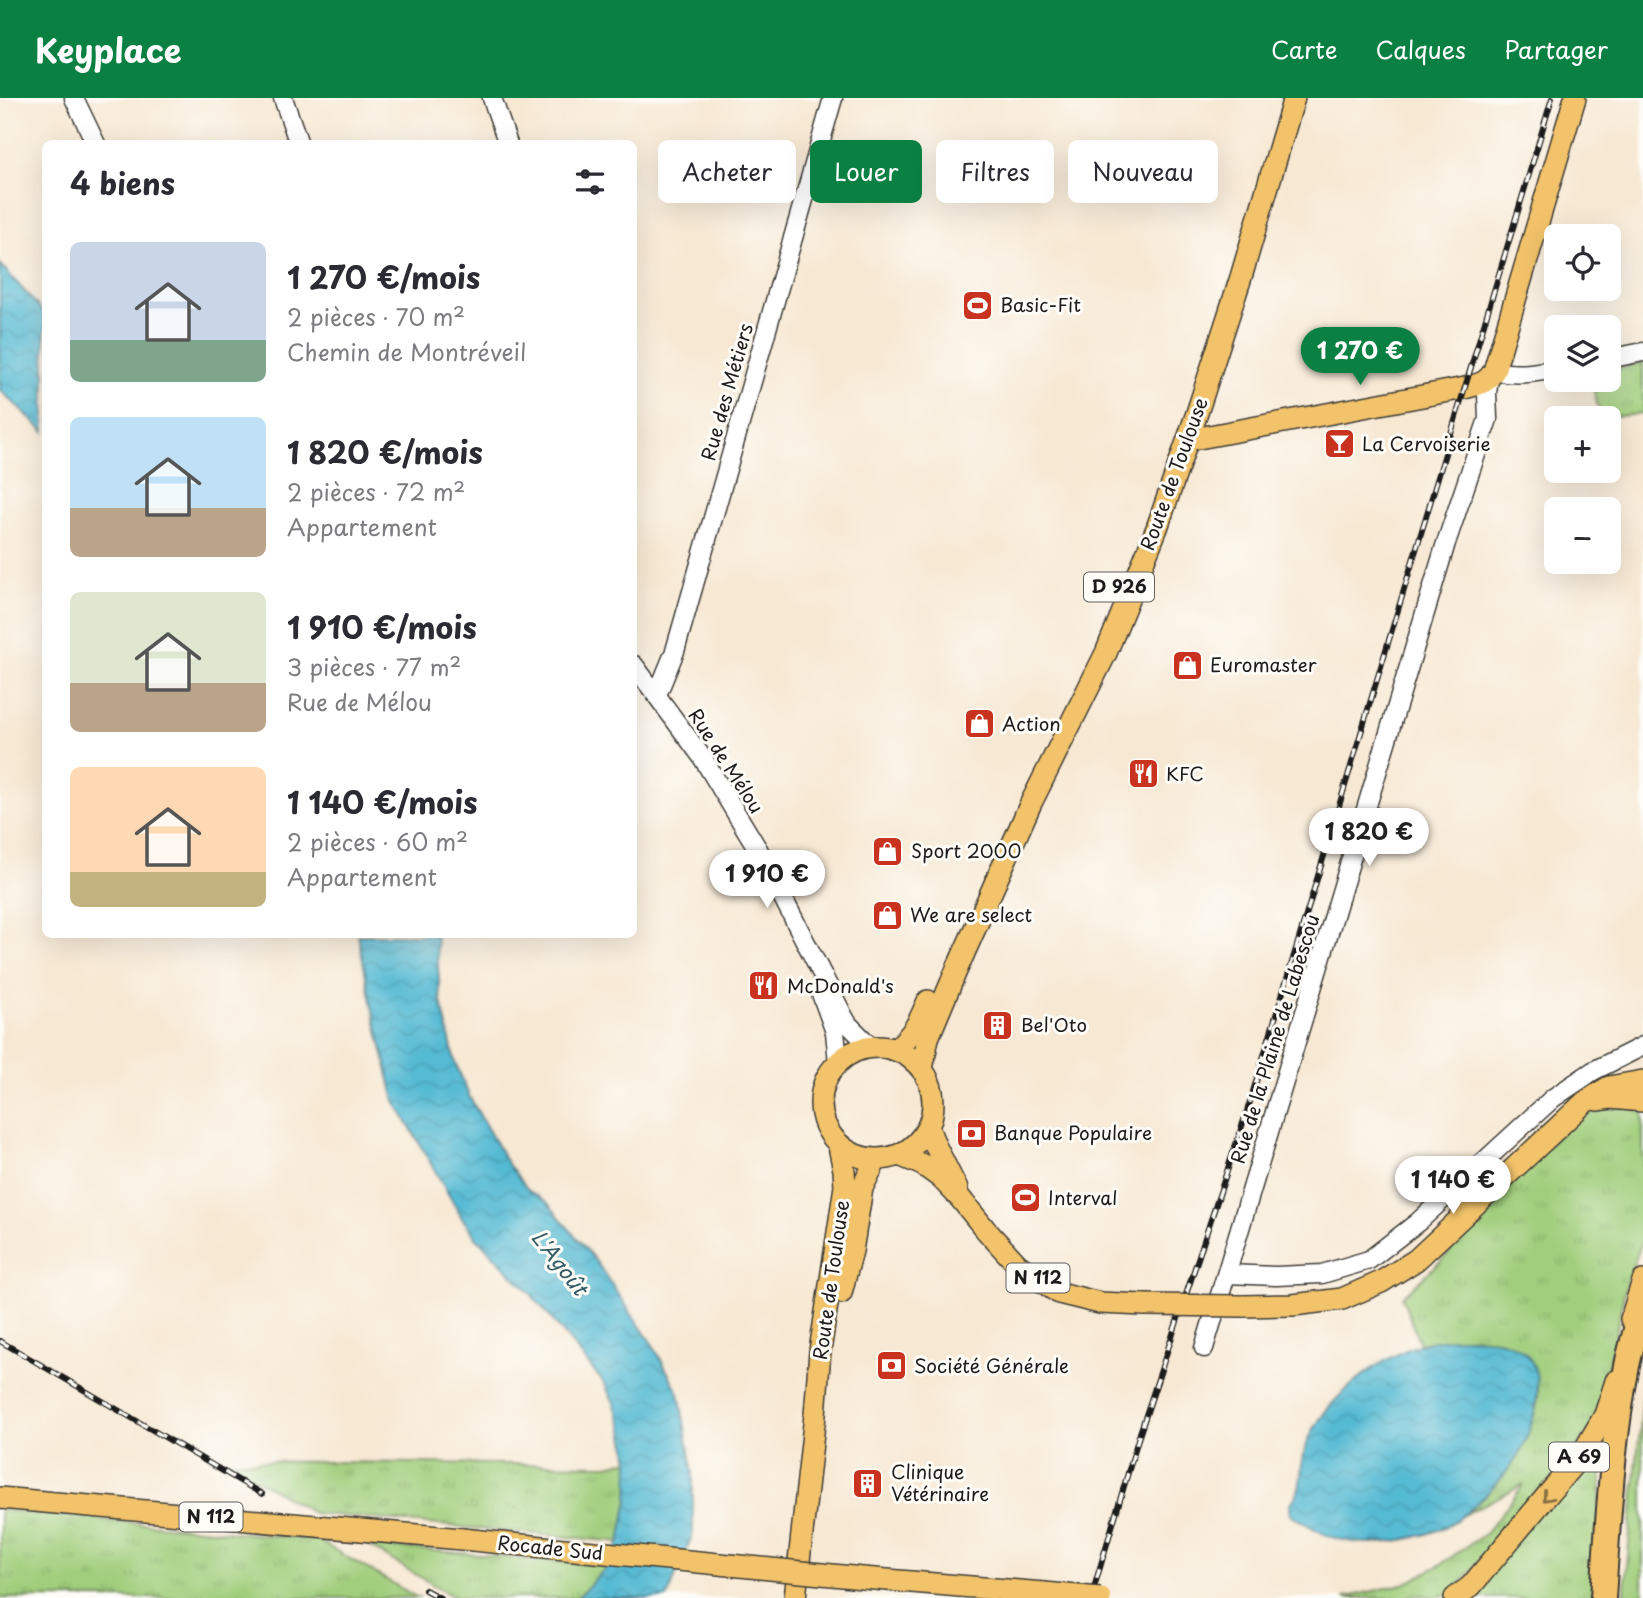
<!DOCTYPE html>
<html lang="fr">
<head>
<meta charset="utf-8">
<style>
  :root { --surface:#fff; --page:#f2f2f3; --text:#2b2b33; --muted:#7c7c81; --accent:#0b8043 }
  body { margin:0; font-family:"Playpen Sans",sans-serif; background:var(--page); color:var(--text); height:100vh; display:flex; flex-direction:column; font-size:26px; white-space:nowrap }
  * { box-sizing:border-box; margin:0 }
  p { font-size:23px; color:var(--muted) }
  .icon { flex:none; width:38px; height:38px; fill:none; stroke:currentColor; stroke-width:2; stroke-linecap:round; stroke-linejoin:round }
  .map { position:relative; flex:1; overflow:hidden }
  .drawer { position:absolute; left:42px; top:42px; width:595px; height:798px; display:flex; flex-direction:column; background:var(--surface); border-radius:10px; box-shadow:0 7px 28px #0002 }
  .drawer>* { flex:none }
  .banner { position:absolute; left:658px; top:42px; width:665px; height:63px; display:flex; gap:14px }
  .tools { position:absolute; left:1544px; top:126px; display:grid; gap:14px }
  .tools a { display:grid; place-items:center; width:77px; height:77px; border-radius:10px; background:var(--surface); box-shadow:0 7px 28px #0002; font-size:35px }
  .price { position:absolute; translate:-50% -60px; padding:0 16px; border-radius:24px; background:#fff; color:#222; font-size:23px; line-height:46px; filter:drop-shadow(0 2px 4px #0008) }
  .price::after { content:''; position:absolute; left:50%; top:42px; width:21px; height:16px; margin-left:-10px; background:inherit; clip-path:polygon(0 0,100% 0,50% 100%) }
  .price.selected { background:var(--accent); color:#fff }
  ul { padding:0; list-style:none }
  li { display:flex; align-items:center; gap:21px; height:175px; padding:0 28px }
  li span { display:grid; place-items:center; flex:none; width:196px; height:140px; border-radius:10px; color:#555 }
  li>.icon { margin-inline-start:auto }
  span .icon { width:84px; height:84px; fill:#fffc; stroke-width:1 }
  li b { font-size:30px }
  h2 { display:flex; justify-content:space-between; align-items:center; height:84px; padding:0 28px; font-size:30px }
  .pill { padding:0 24px; border-radius:10px; background:var(--surface); box-shadow:0 7px 28px #0002; font-size:24px; line-height:63px }
  .pill.selected { background:var(--accent); color:#fff }
  header { display:flex; align-items:center; gap:42px; box-sizing:border-box; height:98px; padding:0 35px; background:var(--accent); color:#fff }
  header strong { font-size:33px }
  nav { display:flex; gap:38px; margin-inline-start:auto; font-size:24px }
  .map>svg:first-child { display:block }
  .grass { fill:url(#grass-tufts); stroke:#5e754c; stroke-width:2 }
  .water { fill:url(#water-waves); stroke:#386b78; stroke-width:2 }
  .lines { fill:none; stroke-linecap:round; stroke-linejoin:round }
  .minor-casing { stroke:#3d3b37; stroke-width:21 }
  .major-casing { stroke:#3d3b37; stroke-width:24 }
  .highway-casing { stroke:#3d3b37; stroke-width:28 }
  .minor { stroke:#fff; stroke-width:18 }
  .major { stroke:#f2c36a; stroke-width:21 }
  .highway { stroke:#f2c36a; stroke-width:24 }
  .rail-casing { stroke:#1c1c1c; stroke-width:6 }
  .rail { stroke:#fdfcf7; stroke-width:3.5; stroke-dasharray:10; stroke-linecap:butt }
  .major-bridge-casing { stroke:#3d3b37; stroke-width:24; stroke-linecap:butt }
  .major-bridge { stroke:#f2c36a; stroke-width:21 }
  .oneway { stroke:#877043 }
  .labels { text-anchor:middle; stroke-width:6; stroke-linejoin:round; paint-order:stroke }
  .shield { fill:#fdfcf7; stroke:#605f5e; stroke-width:2 }
  .shield-label { font-size:18px; font-weight:bold; fill:#1c1c1c }
  .poi-label { font-size:19px; fill:#1c1c1c; stroke:#fdfcf7; text-anchor:start }
  .street-label { font-size:19px; fill:#1c1c1c; stroke:#fdfcf7 }
  .water-label { font-size:21px; font-style:italic; fill:#335b65; stroke:#fdfcf7 }
</style>
</head>
<body>
<header>
<strong>Keyplace</strong>
<nav><a>Carte</a><a>Calques</a><a>Partager</a></nav>
</header>
<div class="map">
<svg width="1643" height="1500" viewBox="0 0 1643 1500">
  <defs>
    <pattern id="grass-tufts" width="24" height="20" patternUnits="userSpaceOnUse" patternTransform="scale(1.75)"><rect width="24" height="20" fill="#a0ce7c"/><path d="M3 7l-1-3M5 7V3M7 7l1-3M15 17l-1-3M17 17v-4M19 17l1-3" fill="none" stroke="#89b06b"/></pattern>
    <pattern id="water-waves" width="16" height="10" patternUnits="userSpaceOnUse" patternTransform="scale(1.75)"><rect width="16" height="10" fill="#55bad3"/><path d="M0 5q4-4 8 0t8 0" fill="none" stroke="#499fb5"/></pattern>
  </defs>
  <rect width="100%" height="100%" fill="#fdfcf7"/>
  <filter id="ink" filterUnits="userSpaceOnUse"><feTurbulence type="fractalNoise" baseFrequency=".0143" numOctaves="2"/><feDisplacementMap in="SourceGraphic" scale="14" xChannelSelector="R" yChannelSelector="G"/><feConvolveMatrix kernelMatrix="1 2 1 2 8 2 1 2 1" color-interpolation-filters="sRGB"/></filter>
  <filter id="wash" filterUnits="userSpaceOnUse"><feTurbulence type="fractalNoise" baseFrequency=".00686" numOctaves="4" result="noise"/><feDisplacementMap in="SourceGraphic" scale="28" xChannelSelector="R" yChannelSelector="G"/><feGaussianBlur stdDeviation="1.57" result="paint"/><feColorMatrix in="noise" values="0 0 0 0 0 0 0 0 0 0 0 0 0 0 0 0 0 1.4 0 .05"/><feComposite in="paint" operator="in"/></filter>
  <g filter="url(#wash)">
    <rect width="100%" height="100%" fill="#f7e8d3"/>
    <g class="grass">
      <polygon points="1643,265 1643,316 1606,319 1597,306 1591,282 1608,282 1608,272"/>
      <path d="M1613,1010H1631L1643,1014V1141L1626,1187L1606,1282L1591,1328L1570,1359L1451,1496C1444,1497 1438,1499 1431,1499C1422,1497 1415,1496 1406,1500H1344L1407,1485L1440,1467L1486,1435L1524,1386L1463,1417C1480,1402 1500,1386 1511,1366C1516,1358 1519,1349 1523,1341C1526,1333 1531,1325 1534,1317C1544,1286 1536,1257 1505,1244C1483,1235 1443,1242 1420,1246L1402,1199L1451,1153L1456,1133L1570,1027L1593,1014Z"/>
      <polygon points="1643,1298 1643,1500 1624,1500"/>
      <polygon points="1598,1344 1604,1347 1592,1500 1467,1500"/>
      <polygon points="630,1362 628,1402 620,1444 313,1415 226,1363 607,1367"/>
      <polygon points="0,1412 317,1442 418,1500 0,1500"/>
      <polygon points="367,1447 608,1468 577,1500 455,1500"/>
    </g>
    <g class="water">
      <polygon points="0,166 45,216 45,334 0,292"/>
      <polygon points="358,837 436,837 440,898 455,964 470,1000 507,1065 529,1093 547,1104 595,1162 653,1247 679,1295 693,1375 693,1435 667,1500 577,1500 608,1468 620,1444 628,1402 629,1362 622,1326 614,1305 604,1285 532,1197 477,1140 462,1120 395,1003 371,904"/>
      <path d="M1453,1240C1476,1240 1506,1238 1525,1255C1537,1267 1539,1284 1537,1300C1535,1316 1530,1332 1524,1346C1512,1374 1466,1421 1438,1432C1420,1439 1389,1446 1369,1445C1350,1445 1329,1440 1313,1430C1305,1425 1298,1420 1290,1416V1405C1304,1394 1299,1372 1304,1356C1316,1307 1372,1265 1416,1248C1428,1243 1441,1242 1453,1240Z"/>
    </g>
  </g>
  <g filter="url(#ink)">
    <g class="lines">
      <defs>
        <g id="minor">
          <polyline points="74,0 96,46"/>
          <polyline points="283,0 299,46"/>
          <polyline points="492,0 508,46"/>
          <polyline points="1608,261 1643,254"/>
          <path d="M1494,273C1515,278 1534,275 1556,271"/>
          <polyline points="634,567 702,659 759,753 845,921 848,926 871,949"/>
          <polyline points="657,597 675,553 833,0"/>
          <polyline points="820,893 835,934 838,964"/>
          <polyline points="1227,1176 1276,1178 1322,1176 1369,1162 1418,1124 1553,1000 1593,973 1643,948"/>
          <polyline points="1204,1250 1446,445 1488,321 1487,295 1489,281"/>
        </g>
        <g id="major">
          <path d="M1188,342L1465,290C1479,286 1486,286 1494,273L1575,0"/>
          <circle cx="877" cy="1005" r="56"/>
          <path d="M895,952C914,935 918,926 928,903"/>
          <polyline points="922,971 928,940 956,873 1030,707 1106,555 1157,430 1197,315 1241,179 1294,0"/>
          <polyline points="1597,1002 1611,1000 1643,1003"/>
          <polyline points="928,1029 935,1047 957,1091"/>
          <polyline points="899,1057 923,1067 941,1080 960,1100 985,1131 1018,1167 1059,1195 1100,1205 1144,1207"/>
          <polyline points="841,1195 852,1153 862,1090 876,1062"/>
          <polyline points="1243,1208 1293,1207 1342,1201 1381,1184 1416,1162 1585,1004 1609,989 1643,983"/>
          <polyline points="1631,1221 1643,1183"/>
          <polyline points="0,1400 462,1441"/>
          <polyline points="863,1480 1044,1495"/>
          <polyline points="795,1500 815,1317 820,1253 845,1088 844,1072 839,1048"/>
          <polyline points="1455,1500 1471,1488 1582,1356 1605,1317 1616,1283"/>
        </g>
        <path id="highway" d="M1603,1500C1608,1424 1612,1343 1627,1268C1631,1247 1638,1226 1643,1205"/>
      </defs>
      <use href="#minor" class="minor-casing"/>
      <use href="#major" class="major-casing"/>
      <use href="#highway" class="highway-casing"/>
      <use href="#minor" class="minor"/>
      <use href="#major" class="major"/>
      <use href="#highway" class="highway"/>
      <defs>
        <g id="rail">
          <polyline points="0,1243 262,1396"/>
          <polyline points="425,1492 440,1500"/>
          <polyline points="1091,1500 1138,1341 1249,1007 1552,0"/>
        </g>
      </defs>
      <use href="#rail" class="rail-casing"/>
      <use href="#rail" class="rail"/>
      <defs>
        <g id="major-bridge">
          <polyline points="1144,1207 1243,1208"/>
          <polyline points="462,1441 863,1480"/>
          <polyline points="1044,1495 1100,1500"/>
        </g>
      </defs>
      <use href="#major-bridge" class="major-bridge-casing"/>
      <use href="#major-bridge" class="major-bridge"/>
    </g>
    <defs><path id="oneway-chevron" d="M-2-3.5L2.5 0L-2 3.5" fill="none" stroke-width="1.6" stroke-linecap="round" stroke-linejoin="round" transform="scale(1.75)"/></defs>
    <use class="oneway" href="#oneway-chevron" transform="translate(1547 1399) rotate(131)"/>
  </g>
  <defs>
    <symbol id="stadium-square" viewBox="-11 -11 22 22"><rect x="-9" y="-9" width="18" height="18" rx="4" fill="#c8321e" stroke="#fdfcf7"/><path d="M0-5a6.5 5 0 1 0 0 10a6.5 5 0 1 0 0-10ZM-3.5-1.8h7v3.6h-7Z" fill="#fff"/></symbol>
    <symbol id="bar-square" viewBox="-11 -11 22 22"><rect x="-9" y="-9" width="18" height="18" rx="4" fill="#c8321e" stroke="#fdfcf7"/><path d="M-6-5H6L.8 .8V4.5H3.5V6h-7V4.5H-.8V.8Z" fill="#fff"/></symbol>
    <symbol id="shop-square" viewBox="-11 -11 22 22"><rect x="-9" y="-9" width="18" height="18" rx="4" fill="#c8321e" stroke="#fdfcf7"/><path d="M-5-2.5h2.3a2.7 3.5 0 0 1 5.4 0H5L5.5 6h-11ZM-1.5-2.5h3a1.5 2.3 0 0 0-3 0Z" fill="#fff"/></symbol>
    <symbol id="restaurant-square" viewBox="-11 -11 22 22"><rect x="-9" y="-9" width="18" height="18" rx="4" fill="#c8321e" stroke="#fdfcf7"/><path d="M-5-6h1v4h1v-4h1v4h1v-4h1v5L-1.5 .5V6h-2V.5L-5-1ZM5-6V6H3V1.5H1.5Q1.5-4 5-6Z" fill="#fff"/></symbol>
    <symbol id="building-square" viewBox="-11 -11 22 22"><rect x="-9" y="-9" width="18" height="18" rx="4" fill="#c8321e" stroke="#fdfcf7"/><path d="M-4-6H4V6H1V3H-1V6H-4ZM-2.5-4.3h1.7v1.8h-1.7ZM.8-4.3h1.7v1.8H.8ZM-2.5-1h1.7V.8h-1.7ZM.8-1h1.7V.8H.8Z" fill="#fff"/></symbol>
    <symbol id="bank-square" viewBox="-11 -11 22 22"><rect x="-9" y="-9" width="18" height="18" rx="4" fill="#c8321e" stroke="#fdfcf7"/><path d="M-6-4H6V4H-6ZM0-2.3a2.3 2.3 0 1 0 0 4.6a2.3 2.3 0 1 0 0-4.6Z" fill="#fff"/></symbol>
  </defs>
  <g fill-rule="evenodd">
    <use href="#stadium-square" x="960" y="190" width="35" height="35"/>
    <use href="#bar-square" x="1322" y="328" width="35" height="35"/>
    <use href="#shop-square" x="1170" y="550" width="35" height="35"/>
    <use href="#shop-square" x="962" y="608" width="35" height="35"/>
    <use href="#restaurant-square" x="1126" y="658" width="35" height="35"/>
    <use href="#shop-square" x="870" y="736" width="35" height="35"/>
    <use href="#shop-square" x="870" y="800" width="35" height="35"/>
    <use href="#restaurant-square" x="746" y="870" width="35" height="35"/>
    <use href="#building-square" x="980" y="910" width="35" height="35"/>
    <use href="#bank-square" x="954" y="1018" width="35" height="35"/>
    <use href="#stadium-square" x="1008" y="1082" width="35" height="35"/>
    <use href="#bank-square" x="874" y="1250" width="35" height="35"/>
    <use href="#building-square" x="850" y="1368" width="35" height="35"/>
  </g>
  <g class="labels">
    <g class="shield">
      <rect x="1084" y="474.5" width="70" height="29" rx="5"/>
      <rect x="1006.5" y="1165.5" width="63" height="29" rx="5"/>
      <rect x="1549" y="1344.5" width="60" height="29" rx="5"/>
      <rect x="179.5" y="1404.5" width="63" height="29" rx="5"/>
    </g>
    <g class="shield-label">
      <text x="1119" y="495">D 926</text>
      <text x="1038" y="1186">N 112</text>
      <text x="1579" y="1365">A 69</text>
      <text x="211" y="1425">N 112</text>
    </g>
    <g class="poi-label">
      <text x="1000" y="214">Basic-Fit</text>
      <text x="1362" y="353">La Cervoiserie</text>
      <text x="1210" y="574">Euromaster</text>
      <text x="1002" y="633">Action</text>
      <text x="1166" y="683">KFC</text>
      <text x="911" y="760">Sport 2000</text>
      <text x="910" y="824">We are select</text>
      <text x="787" y="895">McDonald's</text>
      <text x="1021" y="934">Bel'Oto</text>
      <text x="994" y="1042">Banque Populaire</text>
      <text x="1048" y="1107">Interval</text>
      <text x="914" y="1275">Société Générale</text>
      <text x="891" y="1381">Clinique<tspan x="891" dy="22">Vétérinaire</tspan></text>
    </g>
    <g class="street-label">
      <text transform="translate(727 294) rotate(-74)" y="7">Rue des Métiers</text>
      <text transform="translate(1174 376) rotate(-70)" y="7">Route de Toulouse</text>
      <text transform="translate(726 663) rotate(57)" y="7">Rue de Mélou</text>
      <text transform="translate(1275 941) rotate(-73)" y="7">Rue de la Plaine de Labescou</text>
      <text transform="translate(831 1182) rotate(-82)" y="7">Route de Toulouse</text>
      <text transform="translate(550 1450) rotate(6)" y="7">Rocade Sud</text>
    </g>
    <g class="water-label">
      <text transform="translate(559 1165) rotate(52)" y="7">L'Agoût</text>
    </g>
  </g>
</svg>
<div class="tools">
<a><svg class="icon" aria-label="locate" viewBox="0 0 24 24"><circle cx="12" cy="12" r="6"/><path d="M12 2v4M12 18v4M2 12h4M18 12h4"/></svg></a>
<a><svg class="icon" aria-label="layers" viewBox="0 0 24 24"><path d="M12 4l9 5-9 5-9-5zM3 14l9 5 9-5"/></svg></a>
<a>+</a>
<a>−</a>
</div>
<b class="price selected" style="left:1360px;top:289px">1 270 €</b>
<b class="price" style="left:1369px;top:770px">1 820 €</b>
<b class="price" style="left:767px;top:812px">1 910 €</b>
<b class="price" style="left:1453px;top:1118px">1 140 €</b>
<div class="banner">
<a class="pill">Acheter</a>
<a class="pill selected">Louer</a>
<a class="pill">Filtres</a>
<a class="pill">Nouveau</a>
</div>
<section class="drawer">
<h2>4 biens<svg class="icon" aria-label="filters" viewBox="0 0 24 24"><path d="M4 7h16M4 17h16"/><circle cx="9" cy="7" r="2"/><circle cx="15" cy="17" r="2"/></svg></h2>
<ul>
<li><span style="background:linear-gradient(#c9d6e8 70%,#7fa58c 0)"><svg class="icon" aria-label="home" viewBox="0 0 24 24"><path d="M3 11l9-7 9 7M6 9v11h12V9"/></svg></span><div><b>1 270 €/mois</b><p>2 pièces · 70 m²</p><p>Chemin de Montréveil</p></div></li>
<li><span style="background:linear-gradient(#bfe0f5 65%,#b9a48a 0)"><svg class="icon" aria-label="home" viewBox="0 0 24 24"><path d="M3 11l9-7 9 7M6 9v11h12V9"/></svg></span><div><b>1 820 €/mois</b><p>2 pièces · 72 m²</p><p>Appartement</p></div></li>
<li><span style="background:linear-gradient(#dfe7d0 65%,#b9a48a 0)"><svg class="icon" aria-label="home" viewBox="0 0 24 24"><path d="M3 11l9-7 9 7M6 9v11h12V9"/></svg></span><div><b>1 910 €/mois</b><p>3 pièces · 77 m²</p><p>Rue de Mélou</p></div></li>
<li><span style="background:linear-gradient(#ffd9b3 75%,#c2b280 0)"><svg class="icon" aria-label="home" viewBox="0 0 24 24"><path d="M3 11l9-7 9 7M6 9v11h12V9"/></svg></span><div><b>1 140 €/mois</b><p>2 pièces · 60 m²</p><p>Appartement</p></div></li>
</ul>
</section>
</div>
</body>
</html>
